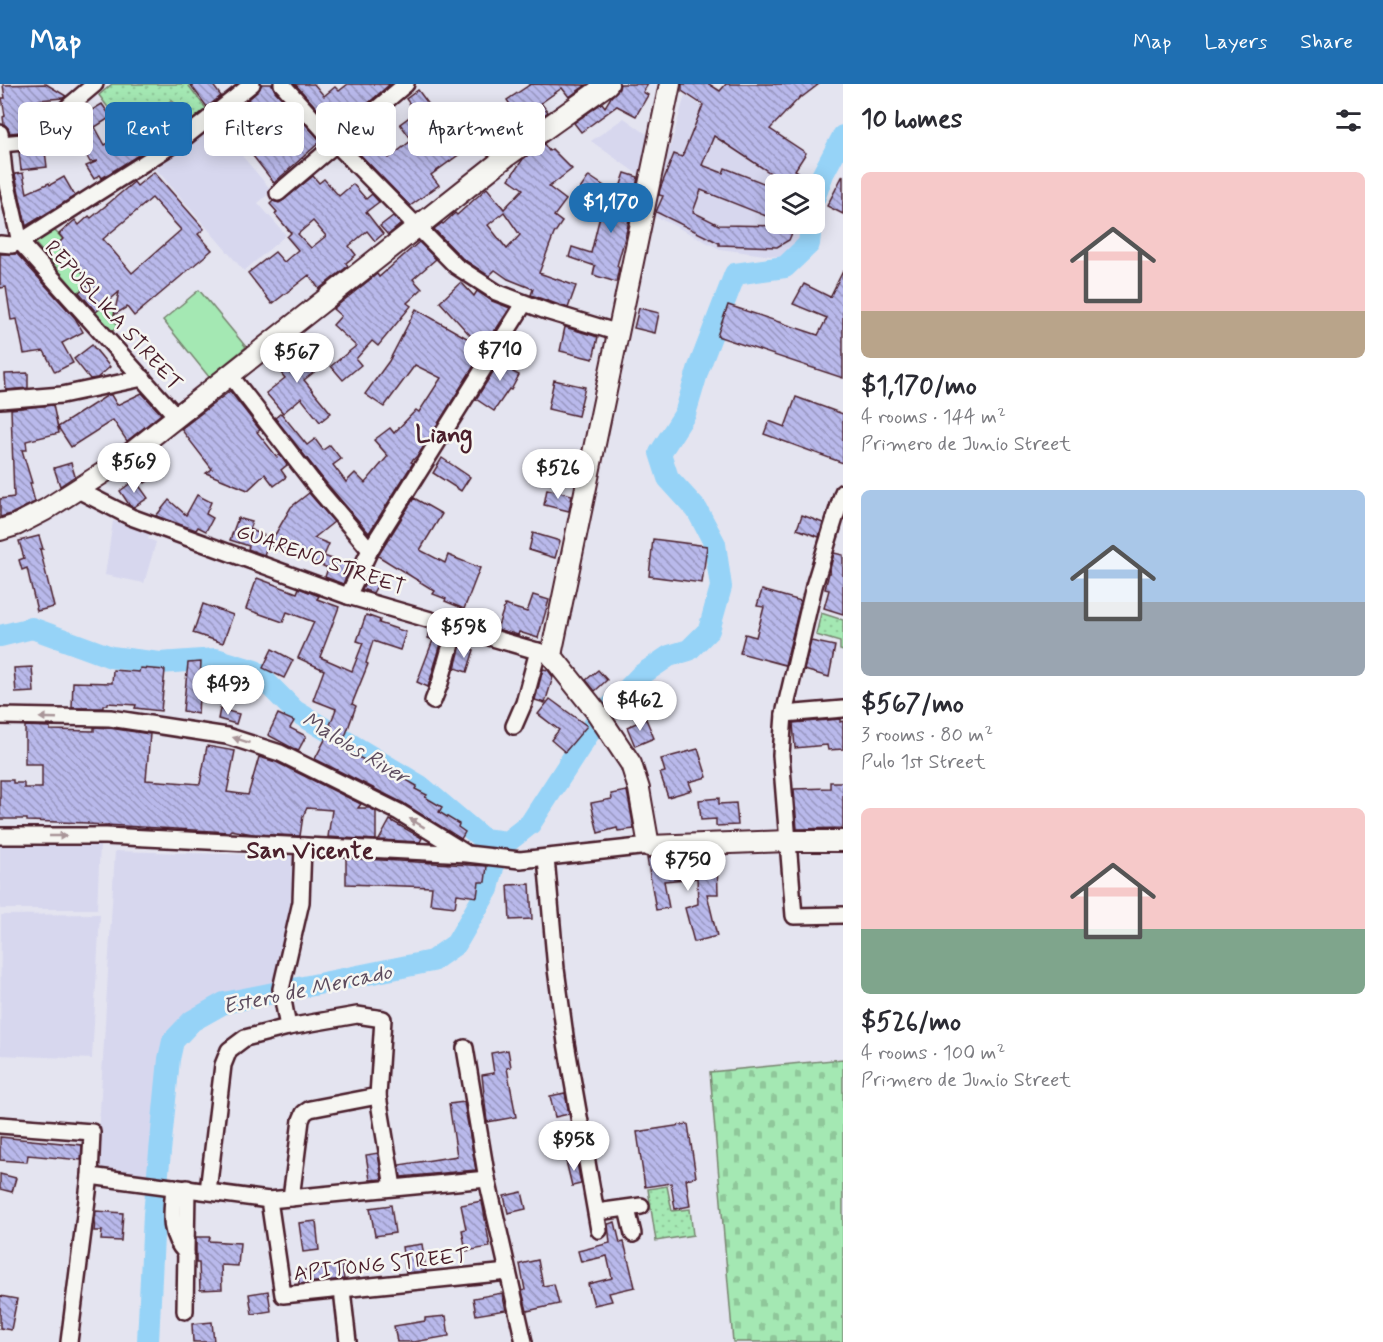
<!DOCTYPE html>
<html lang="en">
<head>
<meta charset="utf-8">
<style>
  :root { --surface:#fff; --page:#f2f2f3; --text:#2b2b33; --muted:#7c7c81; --accent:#1f6fb2 }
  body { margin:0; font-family:Mynerve,sans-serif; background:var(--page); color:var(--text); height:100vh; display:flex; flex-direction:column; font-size:22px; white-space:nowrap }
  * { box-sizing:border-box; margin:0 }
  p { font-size:20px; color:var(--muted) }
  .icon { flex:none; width:33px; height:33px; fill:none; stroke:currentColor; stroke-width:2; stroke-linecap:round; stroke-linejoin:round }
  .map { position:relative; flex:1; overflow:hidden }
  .panel { display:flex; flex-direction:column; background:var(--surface); width:540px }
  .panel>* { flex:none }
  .hud { position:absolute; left:18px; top:18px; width:570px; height:54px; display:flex; gap:12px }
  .buttons { position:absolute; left:765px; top:90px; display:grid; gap:12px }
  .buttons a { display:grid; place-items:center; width:60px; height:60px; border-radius:9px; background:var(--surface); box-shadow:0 3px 15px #0003; font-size:30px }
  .price { position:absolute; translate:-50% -51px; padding:0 14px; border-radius:21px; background:#fff; color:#222; font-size:20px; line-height:39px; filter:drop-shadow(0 2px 3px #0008) }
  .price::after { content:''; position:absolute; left:50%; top:36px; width:18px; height:14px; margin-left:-9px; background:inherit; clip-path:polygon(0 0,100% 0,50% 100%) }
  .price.selected { background:var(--accent); color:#fff }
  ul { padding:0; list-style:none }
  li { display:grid; align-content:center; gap:12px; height:318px; padding:0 18px }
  li span { display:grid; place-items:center; height:186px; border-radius:9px; color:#555 }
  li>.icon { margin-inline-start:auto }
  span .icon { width:108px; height:108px; fill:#fffc; stroke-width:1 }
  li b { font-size:26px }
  h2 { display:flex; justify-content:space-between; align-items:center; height:72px; padding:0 18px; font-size:26px }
  .pill { padding:0 21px; border-radius:9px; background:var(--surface); box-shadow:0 3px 15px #0003; font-size:21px; line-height:54px }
  .pill.selected { background:var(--accent); color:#fff }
  header { display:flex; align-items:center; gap:36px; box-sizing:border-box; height:84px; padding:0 30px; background:var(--accent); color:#fff }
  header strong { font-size:28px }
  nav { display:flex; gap:33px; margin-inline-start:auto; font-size:21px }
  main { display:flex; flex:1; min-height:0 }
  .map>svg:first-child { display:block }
  .built { fill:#d7d7ee }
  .grass { fill:url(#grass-dots); stroke:#77846f; stroke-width:1.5 }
  .cemetery { fill:url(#cemetery-stones); stroke:#77846f; stroke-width:1.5 }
  .park { fill:#a4e8b3; stroke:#77846f; stroke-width:1.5 }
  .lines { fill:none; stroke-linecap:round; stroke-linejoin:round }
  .river { stroke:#96d3f7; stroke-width:22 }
  .building { fill:url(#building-back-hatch); stroke:#4a1f2b; stroke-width:1.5; fill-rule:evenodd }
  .street-casing { stroke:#4a1f2b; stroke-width:20 }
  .secondary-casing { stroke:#4a1f2b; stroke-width:24 }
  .street { stroke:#f6f6f2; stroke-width:15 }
  .secondary { stroke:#f6f6f2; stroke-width:20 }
  .oneway { fill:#a99598 }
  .labels { text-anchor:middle; stroke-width:5; stroke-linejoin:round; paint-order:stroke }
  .street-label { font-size:21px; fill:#4a1f2b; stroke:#f6f6f2 }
  .water-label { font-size:22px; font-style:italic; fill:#5d4c5e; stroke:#f6f6f2 }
  .quarter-label { font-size:24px; font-weight:bold; fill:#4a1f2b; stroke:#f6f6f2 }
</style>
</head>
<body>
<header>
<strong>Map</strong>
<nav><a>Map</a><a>Layers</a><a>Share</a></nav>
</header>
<main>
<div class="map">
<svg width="843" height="1258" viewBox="0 0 843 1258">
  <defs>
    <pattern id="grass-dots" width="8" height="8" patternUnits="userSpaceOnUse" patternTransform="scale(1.5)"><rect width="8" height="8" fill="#a4e8b3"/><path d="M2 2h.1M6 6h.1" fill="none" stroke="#8fc79a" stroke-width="1.8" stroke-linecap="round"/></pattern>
    <pattern id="cemetery-stones" width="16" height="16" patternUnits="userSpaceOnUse" patternTransform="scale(1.5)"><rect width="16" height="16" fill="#a4e8b3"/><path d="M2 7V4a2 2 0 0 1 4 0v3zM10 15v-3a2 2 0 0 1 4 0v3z" fill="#8fc79a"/></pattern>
    <pattern id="building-back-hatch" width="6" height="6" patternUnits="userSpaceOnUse" patternTransform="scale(1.5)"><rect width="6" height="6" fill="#b9b9eb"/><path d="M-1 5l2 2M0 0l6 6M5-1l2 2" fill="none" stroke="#9896bf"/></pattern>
  </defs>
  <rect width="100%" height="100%" fill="#e4e4f0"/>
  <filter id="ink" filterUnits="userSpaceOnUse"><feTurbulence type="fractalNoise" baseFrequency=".0167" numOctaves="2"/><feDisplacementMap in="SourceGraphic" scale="12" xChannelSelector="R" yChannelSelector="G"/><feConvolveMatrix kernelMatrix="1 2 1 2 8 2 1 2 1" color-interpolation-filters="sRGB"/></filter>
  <g filter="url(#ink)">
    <g class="built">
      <polygon points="685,11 816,98 815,103 814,100 776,100 776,140 806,140 804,157 787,174 720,165 651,130"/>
      <polygon points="243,26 262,47 238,67 272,107 258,119 286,151 244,187 156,85 211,38 219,46"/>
      <polygon points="624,34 655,56 647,97 591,57"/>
      <polygon points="113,437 150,447 148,455 156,458 144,499 105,491"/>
      <polygon points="0,759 100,760 97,825 0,825"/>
      <polygon points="115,767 303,772 286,901 210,917 177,943 165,961 162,1104 96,1095"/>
      <polygon points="100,830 92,975 0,971 1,831"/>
    </g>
    <g class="grass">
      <polygon points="112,0 191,0 189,2 208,27 191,41 172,16 153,29 148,24 136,40 123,22 112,29 99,11"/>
      <polygon points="821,529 843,536 843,567 840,566 840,558 816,551"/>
      <polygon points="667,1102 672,1127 690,1125 693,1151 656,1157 648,1105"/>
    </g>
    <polygon class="cemetery" points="843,975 843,1258 733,1258 710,988"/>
    <g class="park">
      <polygon points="54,146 63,155 56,162 66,173 68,171 116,228 113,235 118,242 112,248 34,158"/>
      <polygon points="199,206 246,263 209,293 163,236"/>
    </g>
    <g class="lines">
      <g class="river">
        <polyline points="814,115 823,90 843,52"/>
        <polyline points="0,552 32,544 111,573 160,579 216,575 255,587 295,627 420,702 483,755 507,758 530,740 596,638 641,591 669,572 689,566 709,546 721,503 715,460 697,426 668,394 660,369 685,330 698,286 735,190 785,183 809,160 811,140"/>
        <polyline points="148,1258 154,1130 169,975 173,957 192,937 224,919 432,877 456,860 488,805 499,758"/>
      </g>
    </g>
    <g class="building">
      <polygon points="46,0 66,12 63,14 39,16 42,33 20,48 10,49 8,44 4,40 3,33 5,32 2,14 5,14 3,1"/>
      <polygon points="190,0 212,0 221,12 207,23"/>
      <polygon points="262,0 272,0 275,7 321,57 274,99 246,63 265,47 242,21 258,7"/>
      <polygon points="295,0 314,0 324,12 335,3 339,7 348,0 390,0 347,38 332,19 321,29"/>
      <polygon points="531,0 586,1 569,13 562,4 541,19 548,28 511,54 496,33 511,22 507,16"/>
      <polygon points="620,0 648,0 643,8 648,11 636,32 617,22 581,48 574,39 602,19 605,23 611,13 619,5"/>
      <polygon points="682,0 709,0 720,7 726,0 819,0 802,13 801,12 770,45 806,69 795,86 817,100 787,100 714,52 702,81 723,89 725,84 776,104 776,136 701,106 693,128 719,141 795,142 789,156 777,163 719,161 719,159 656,128 663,112 659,111 660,105 674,70 682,73 703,21 682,7"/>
      <polygon points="418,6 447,45 464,32 469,40 486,27 497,43 431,91 439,101 410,122 350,60 374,40 381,48 373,54 389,74 412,56 400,40 416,28 406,15"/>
      <polygon points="102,20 111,33 95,43 105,61 120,52 123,57 133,51 149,31 151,35 173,20 184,37 162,51 164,55 102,94 100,91 94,95 86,82 98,77 90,78 78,56 69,61 67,58 45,67 47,83 21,86 19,68 27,67 40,59 74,31 77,35"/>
      <path d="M544,60L549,67L552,65L572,85L549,103L566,116L554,132L562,138L554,150L539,189L576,202L568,224L531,211L533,205L508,195L495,186L489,192L462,174L434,145L442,139L443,140L455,129L457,131L487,104L504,125L523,105L509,95L523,75ZM504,128L520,151L507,165L488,141Z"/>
      <path d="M154,88L204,145L198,150L212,166L134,232L127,223L114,231L119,208L96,228L79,208L91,198L68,171L66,173L56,162L63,155L59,150L75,136L79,141L89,132L91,134L134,98L137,102ZM152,114L181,146L132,189L103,155Z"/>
      <polygon points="23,89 27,109 49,99 50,101 64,93 75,112 26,142 15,90"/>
      <polygon points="625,89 638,93 626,150 617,182 619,184 616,198 593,191 595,182 569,173 572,163 591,169 600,132 609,135"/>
      <polygon points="843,91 843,130 827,122"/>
      <path d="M313,92L319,99L324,95L339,112L353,100L366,115L372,110L379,118L366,128L383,150L375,157L367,147L349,162L356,171L346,179L348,182L319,205L309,191L272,220L248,189L275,168L284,178L298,166L287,153L291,149L275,130L277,128L270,120L273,117L279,119L284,116ZM313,137L326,152L311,164L298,150Z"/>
      <polygon points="589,92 604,102 591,121 576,111"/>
      <polygon points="393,132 401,140 388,151 380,142"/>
      <polygon points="419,158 436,175 413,195 422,205 407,219 411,222 378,262 372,257 356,275 361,281 343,296 331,282 356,262 333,241 341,232 333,225 377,190 379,193"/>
      <polygon points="0,170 17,170 75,234 83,248 62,259 73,279 55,288 44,267 24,270 17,235 11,236 6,203 0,204"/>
      <polygon points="843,187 843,294 717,252 728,221 818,251 827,234 793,220 804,200 830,213"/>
      <polygon points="461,198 474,212 477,207 492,217 510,224 495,247 494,246 477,277 419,370 411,378 413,379 369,449 327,400 275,334 281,329 307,361 315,355 323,366 330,361 341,375 333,381 346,398 355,389 365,399 388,372 374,356 390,344 394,349 416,326 419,328 441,294 415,281 384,323 365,310 389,277 416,225 479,261 440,218"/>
      <polygon points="639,224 659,229 655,249 634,244"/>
      <polygon points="565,243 598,253 593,275 560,267"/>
      <polygon points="92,261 110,283 97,294 90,295 74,275"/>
      <polygon points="306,263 322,282 304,296 331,329 320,338 301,314 283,329 266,309 285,294 272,278 282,269 289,277"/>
      <polygon points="506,267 521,275 513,288 519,291 511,306 509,305 494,327 476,315"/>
      <polygon points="28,289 28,304 6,306 5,290"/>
      <polygon points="554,296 585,303 578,332 548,325"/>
      <polygon points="230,307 260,346 257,348 277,373 280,371 287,381 281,386 286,393 274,402 265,390 248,406 206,389 212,385 181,345"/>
      <polygon points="142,309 161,330 127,357 113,336 71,363 58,343 108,311 111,311 117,321"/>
      <polygon points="796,313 843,330 843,379 764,350 769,337 785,343"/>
      <polygon points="53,321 59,349 26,357 27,366 22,366 32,399 30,399 35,418 11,430 0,433 0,415 14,413 11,325"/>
      <polygon points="147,372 159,389 145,399 133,383"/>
      <polygon points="442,374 470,393 461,407 433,389"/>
      <polygon points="71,379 75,392 60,402 54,384"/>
      <polygon points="135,396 148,414 134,423 130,422 120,407"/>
      <polygon points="547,405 572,411 569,427 544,421"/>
      <polygon points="309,409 334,438 314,454 329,460 324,472 351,482 343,500 325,493 328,484 289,468 287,471 269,461 291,423"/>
      <polygon points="197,411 211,418 206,430 213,434 206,447 198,443 196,446 156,432 169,416 186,431"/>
      <polygon points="414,414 442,430 420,466 445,479 448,471 480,484 464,525 445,517 446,515 433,510 435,507 378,472"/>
      <polygon points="802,431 823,439 819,453 797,445"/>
      <polygon points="238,434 252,438 249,445 270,454 264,471 248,465 249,462 230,456"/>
      <polygon points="533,449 560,457 555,474 529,466"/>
      <polygon points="39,452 43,465 40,465 54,523 37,527 27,484 22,486 19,476 24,474 19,457"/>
      <polygon points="653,455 707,462 702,499 649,492"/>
      <polygon points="834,469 843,471 843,530 824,524 829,506 825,505"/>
      <polygon points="370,488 381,494 373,509 362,505"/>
      <polygon points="257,494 297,509 299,504 319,512 317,515 339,523 320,573 352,587 363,559 357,557 366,531 380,536 379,539 406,548 400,566 373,557 366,579 368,580 352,620 356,622 341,664 370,679 372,676 417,702 415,705 427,711 425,713 442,723 439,728 459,740 458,743 465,748 461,755 403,719 315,675 332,642 330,641 336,625 313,616 324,586 298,574 314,538 287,528 283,538 246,525"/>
      <polygon points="762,506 801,517 785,581 740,569 745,550 756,553 764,523 757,522"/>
      <polygon points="533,511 549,516 538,554 519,548 518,551 497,545 505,521 527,528"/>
      <polygon points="203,520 233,531 223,559 193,549"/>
      <polygon points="430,546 444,550 428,603 417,598 433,556 428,554"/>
      <polygon points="811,557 835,562 829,593 804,586"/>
      <polygon points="461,561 474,566 467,588 455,584"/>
      <polygon points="272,565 293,576 284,594 263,584"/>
      <polygon points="201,578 198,630 183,627 188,579"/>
      <polygon points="32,583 34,608 16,609 14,584"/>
      <polygon points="140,584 165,586 161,627 135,624 136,621 108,619 108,621 103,621 103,624 72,624 73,598 112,599 113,586 139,588"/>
      <polygon points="543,585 548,586 553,593 545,619 535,616"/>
      <polygon points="598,586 607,596 595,607 586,596"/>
      <polygon points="550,615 587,642 565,668 551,656 559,646 538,630"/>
      <polygon points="220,625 239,630 236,640 218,635"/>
      <polygon points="278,630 294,637 290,644 306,652 298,667 268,651"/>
      <polygon points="646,635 654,654 635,662 627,643"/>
      <polygon points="840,635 840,638 843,637 843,665 828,666 827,661 795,664 793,639"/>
      <polygon points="25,642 50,643 50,646 94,647 94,643 109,644 150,650 146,696 200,700 207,662 235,667 227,708 248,711 259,673 276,678 361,720 358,724 370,724 376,728 376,756 328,753 332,726 307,724 303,732 300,752 253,750 231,746 229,748 88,740 88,739 27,737 27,735 0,735 0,696 13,696 13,699 24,699 24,704 42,704 42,680 25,680"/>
      <polygon points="698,665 707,693 689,698 692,706 668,713 660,689 665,688 661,675"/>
      <polygon points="830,698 843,698 843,744 797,745 794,705 830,704"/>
      <polygon points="627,707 634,745 618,747 617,744 598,749 591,719 612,715 611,710"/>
      <polygon points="719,714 719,720 736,719 738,741 716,742 716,735 701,736 699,716"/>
      <polygon points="390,736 422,754 420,758 379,756"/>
      <polygon points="346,774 487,782 485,798 479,798 477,813 457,810 455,823 430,820 432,803 346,800"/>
      <polygon points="647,774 660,774 661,781 717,778 718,810 707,810 717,852 694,858 685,824 698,820 697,794 664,797 669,824 656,826"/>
      <polygon points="530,800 532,835 510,836 508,801"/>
      <polygon points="508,966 511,983 507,984 516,1033 487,1038 482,991 494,989 491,969"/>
      <polygon points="565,1009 569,1030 555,1033 550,1012"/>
      <polygon points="464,1018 476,1086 401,1093 399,1081 457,1072 449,1020"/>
      <polygon points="688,1040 696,1093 686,1095 690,1122 675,1125 671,1099 645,1103 637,1048"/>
      <polygon points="0,1053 82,1061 81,1076 28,1071 27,1078 0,1076"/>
      <polygon points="378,1069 382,1095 370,1096 366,1071"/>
      <polygon points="576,1074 581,1100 572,1102 566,1077"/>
      <polygon points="0,1090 16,1094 12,1108 0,1105"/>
      <polygon points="522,1108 526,1125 508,1129 504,1112"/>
      <polygon points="482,1117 490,1163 466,1167 462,1146 466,1145 461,1121"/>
      <polygon points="391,1121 395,1149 375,1152 370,1124"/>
      <polygon points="96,1127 123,1129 121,1157 101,1156 102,1147 94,1147"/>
      <polygon points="316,1137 319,1166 303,1168 299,1139"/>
      <polygon points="615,1138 620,1159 624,1158 635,1203 609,1209 612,1217 594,1221 588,1200 612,1194 607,1172 581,1178 578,1167 610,1159 608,1140"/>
      <polygon points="196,1153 210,1153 209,1157 240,1159 238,1182 221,1181 222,1205 200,1206 199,1179 196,1179"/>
      <polygon points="422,1160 426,1187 406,1189 402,1163"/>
      <polygon points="538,1176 543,1202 554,1200 559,1220 527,1227 522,1207 525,1206 520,1180"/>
      <polygon points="342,1182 344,1195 299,1200 298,1187"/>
      <polygon points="268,1207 271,1227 252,1230 249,1210"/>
      <polygon points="502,1209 506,1226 476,1231 473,1214"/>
      <polygon points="0,1212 17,1215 11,1246 0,1244"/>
      <polygon points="446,1232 449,1252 414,1258 397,1258 394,1242 425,1237 425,1234"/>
      <polygon points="212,1238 214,1258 193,1258 192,1240"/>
    </g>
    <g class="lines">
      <defs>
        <g id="street">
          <polyline points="282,0 335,59 456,182 496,208 546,227 619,249"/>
          <polyline points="0,49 4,88 20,158 177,333"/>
          <polyline points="1,60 23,58 35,51 95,0"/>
          <polyline points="278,109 406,0"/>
          <polyline points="0,160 12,161 20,158 188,51 252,0"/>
          <polyline points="230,291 319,406 370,466"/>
          <polyline points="0,316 62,311 143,294"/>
          <polyline points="78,406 131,433 348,512 551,571"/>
          <polyline points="843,408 814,502 784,630 781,671 794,832 843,831"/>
          <polyline points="348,512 370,466 524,220"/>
          <polyline points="433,617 440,599 456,543"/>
          <polyline points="784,630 843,625"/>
          <polyline points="0,632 110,634 227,652 280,669 399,728 464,768"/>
          <polyline points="514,642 524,619 538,567"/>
          <polyline points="0,752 106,752 467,770 520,776 649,762"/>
          <polyline points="546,774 556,885 566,959 599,1146"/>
          <polyline points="288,943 281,905 301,818 303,762"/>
          <polyline points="465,964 487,1095 524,1258"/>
          <polyline points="0,1041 92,1048 90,1092 69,1258"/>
          <polyline points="90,1092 269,1116 487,1095"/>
          <path d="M174,1103C172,1128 167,1150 186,1169"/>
          <polyline points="208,1107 223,981 229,966 245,954 288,943 357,931 383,935 378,1012 393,1103"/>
          <polyline points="291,1114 301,1036 304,1029 310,1025 378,1012"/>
          <polyline points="269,1116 283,1211 508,1188"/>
          <polyline points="627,1125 633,1150"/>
          <polyline points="597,1128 641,1122"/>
          <polyline points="342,1206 348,1258"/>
          <polyline points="185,1227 187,1104"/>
        </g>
        <g id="secondary">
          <polyline points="670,0 551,571 595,626 631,680 639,705 649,762 788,757 843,757"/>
          <polyline points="0,446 16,441 45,426 117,380 507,72 608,0"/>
        </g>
      </defs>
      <use href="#street" class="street-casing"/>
      <use href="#secondary" class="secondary-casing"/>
      <use href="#street" class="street"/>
      <use href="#secondary" class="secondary"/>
    </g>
    <defs><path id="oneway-solid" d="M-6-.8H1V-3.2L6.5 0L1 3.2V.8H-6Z" transform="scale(1.5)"/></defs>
    <g class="oneway">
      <use href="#oneway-solid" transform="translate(48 634) rotate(-178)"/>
      <use href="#oneway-solid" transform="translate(241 656) rotate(-162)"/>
      <use href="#oneway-solid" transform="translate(417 739) rotate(-149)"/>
      <use href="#oneway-solid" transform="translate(58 752)"/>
    </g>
  </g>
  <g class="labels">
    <g class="street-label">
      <text transform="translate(114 231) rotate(48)" y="7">REPUBLIKA STREET</text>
      <text transform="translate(321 475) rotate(19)" y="7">GUARENO STREET</text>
      <text transform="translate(381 1180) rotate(-6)" y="7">APITONG STREET</text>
    </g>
    <g class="water-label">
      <text transform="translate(356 663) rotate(31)" y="8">Malolos River</text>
      <text transform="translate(307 904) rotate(-12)" y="8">Estero de Mercado</text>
    </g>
    <g class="quarter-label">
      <text x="444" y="358">Liang</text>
      <text x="310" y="774">San Vicente</text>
    </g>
  </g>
</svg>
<div class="buttons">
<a><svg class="icon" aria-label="layers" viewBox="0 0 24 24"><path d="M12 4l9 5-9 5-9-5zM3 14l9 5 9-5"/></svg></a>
</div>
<b class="price selected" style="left:611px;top:150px">$1,170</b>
<b class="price" style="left:500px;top:298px">$710</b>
<b class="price" style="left:297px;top:300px">$567</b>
<b class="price" style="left:134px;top:410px">$569</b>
<b class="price" style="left:558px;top:416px">$526</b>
<b class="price" style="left:464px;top:575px">$598</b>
<b class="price" style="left:228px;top:632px">$493</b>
<b class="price" style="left:640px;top:648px">$462</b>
<b class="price" style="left:688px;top:808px">$750</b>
<b class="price" style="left:574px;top:1088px">$958</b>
<div class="hud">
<a class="pill">Buy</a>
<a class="pill selected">Rent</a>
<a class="pill">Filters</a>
<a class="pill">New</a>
<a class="pill">Apartment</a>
</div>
</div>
<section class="panel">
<h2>10 homes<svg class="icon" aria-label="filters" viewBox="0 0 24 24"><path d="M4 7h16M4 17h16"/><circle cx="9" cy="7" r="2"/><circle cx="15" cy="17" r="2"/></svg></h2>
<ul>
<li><span style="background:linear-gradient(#f6c9c9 75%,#b9a48a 0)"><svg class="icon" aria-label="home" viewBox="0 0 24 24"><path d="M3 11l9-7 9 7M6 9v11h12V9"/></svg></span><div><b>$1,170/mo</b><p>4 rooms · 144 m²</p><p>Primero de Junio Street</p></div></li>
<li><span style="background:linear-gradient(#a9c7e8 60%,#9aa5b1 0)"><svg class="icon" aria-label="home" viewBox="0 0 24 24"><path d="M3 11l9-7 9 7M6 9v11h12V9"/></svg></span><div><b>$567/mo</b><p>3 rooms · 80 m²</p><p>Pulo 1st Street</p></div></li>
<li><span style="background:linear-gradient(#f6c9c9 65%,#7fa58c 0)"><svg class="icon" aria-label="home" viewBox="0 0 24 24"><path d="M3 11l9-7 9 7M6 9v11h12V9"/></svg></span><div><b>$526/mo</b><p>4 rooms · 100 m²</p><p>Primero de Junio Street</p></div></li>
</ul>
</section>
</main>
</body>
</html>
